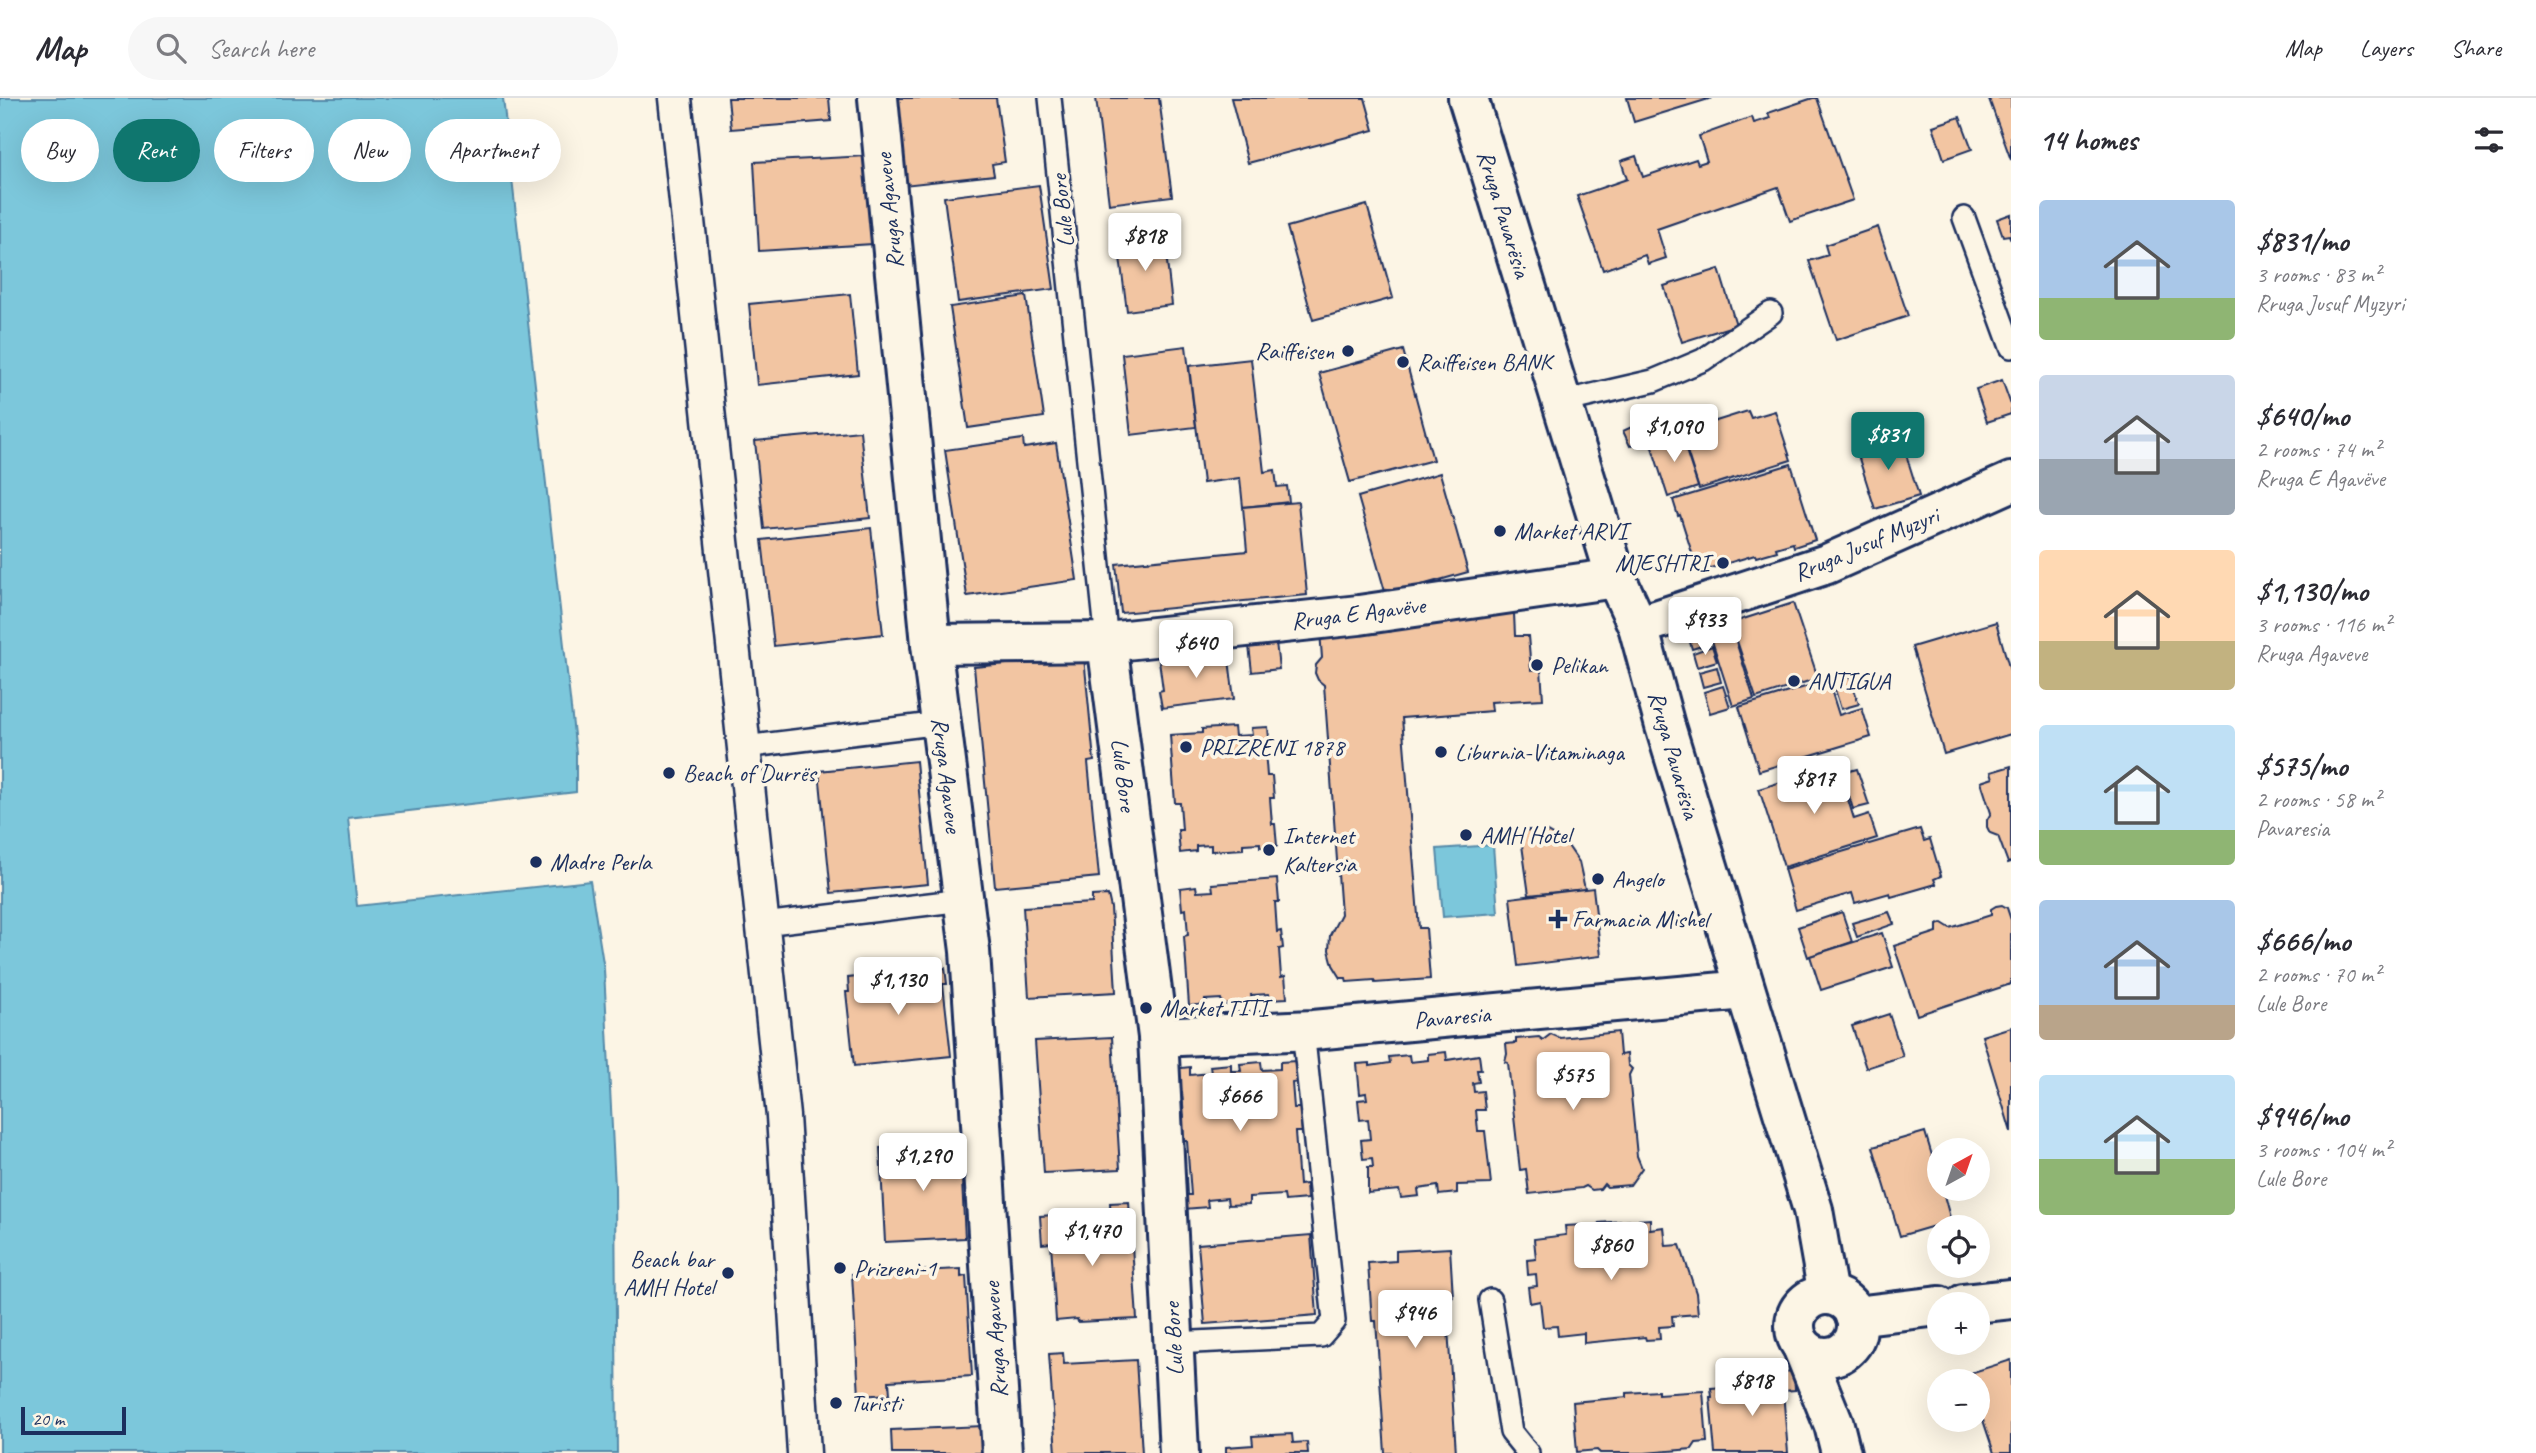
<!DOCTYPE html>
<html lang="en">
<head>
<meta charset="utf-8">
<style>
  :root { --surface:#fff; --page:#f7f7f7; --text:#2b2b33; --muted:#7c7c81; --line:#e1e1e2; --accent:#0f766e }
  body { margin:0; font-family:Caveat,sans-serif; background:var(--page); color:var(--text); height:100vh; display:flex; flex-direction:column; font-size:26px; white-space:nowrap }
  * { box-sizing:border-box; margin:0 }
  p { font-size:23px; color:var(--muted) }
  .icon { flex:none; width:38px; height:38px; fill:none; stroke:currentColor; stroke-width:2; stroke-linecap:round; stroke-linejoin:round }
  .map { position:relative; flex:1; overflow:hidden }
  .panel { display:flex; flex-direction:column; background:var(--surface); width:525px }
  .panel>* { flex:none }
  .top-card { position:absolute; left:21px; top:21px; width:665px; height:63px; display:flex; gap:14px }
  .needle { width:46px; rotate:40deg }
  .tools { position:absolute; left:1927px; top:1040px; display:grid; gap:14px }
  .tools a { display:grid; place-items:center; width:63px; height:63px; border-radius:50%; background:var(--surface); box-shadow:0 7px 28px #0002; font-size:35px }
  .scale { position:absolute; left:21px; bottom:18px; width:105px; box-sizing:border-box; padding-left:7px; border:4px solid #1b2f5e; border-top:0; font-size:19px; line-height:24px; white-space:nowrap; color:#1b2f5e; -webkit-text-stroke:5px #fcf5e5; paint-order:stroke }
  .price { position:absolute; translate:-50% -60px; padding:0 16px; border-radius:7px; background:#fff; color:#222; font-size:23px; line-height:46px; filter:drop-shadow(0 2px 4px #0008) }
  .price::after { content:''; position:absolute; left:50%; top:42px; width:21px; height:16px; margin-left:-10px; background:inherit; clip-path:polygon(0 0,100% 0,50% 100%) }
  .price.current { background:var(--accent); color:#fff }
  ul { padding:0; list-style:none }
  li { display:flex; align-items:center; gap:21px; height:175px; padding:0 28px }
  li span { display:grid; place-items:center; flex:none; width:196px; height:140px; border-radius:7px; color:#555 }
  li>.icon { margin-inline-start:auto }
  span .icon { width:84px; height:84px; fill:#fffc; stroke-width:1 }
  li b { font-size:30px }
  h2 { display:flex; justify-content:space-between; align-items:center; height:84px; padding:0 28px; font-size:30px }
  .pill { padding:0 24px; border-radius:32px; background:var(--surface); box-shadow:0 7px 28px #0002; font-size:24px; line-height:63px }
  .pill.current { background:var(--accent); color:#fff }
  header { display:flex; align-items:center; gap:42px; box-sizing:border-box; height:98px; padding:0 35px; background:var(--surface); border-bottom:2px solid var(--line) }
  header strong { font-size:33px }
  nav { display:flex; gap:38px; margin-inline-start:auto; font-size:24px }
  .search { width:490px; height:63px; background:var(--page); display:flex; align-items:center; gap:18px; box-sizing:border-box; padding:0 24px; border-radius:38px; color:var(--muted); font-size:26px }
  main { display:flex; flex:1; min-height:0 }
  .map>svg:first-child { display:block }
  .water { fill:#7bc7db; stroke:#558aa9; stroke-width:2 }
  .building { fill:#f2c5a2; stroke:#1b2f5e; stroke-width:2 }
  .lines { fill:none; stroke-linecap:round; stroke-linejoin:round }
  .service-casing { stroke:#1b2f5e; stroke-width:26 }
  .pedestrian-casing { stroke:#1b2f5e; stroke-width:37 }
  .minor-casing { stroke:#1b2f5e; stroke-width:44 }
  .secondary-casing { stroke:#1b2f5e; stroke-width:44 }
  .primary-casing { stroke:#1b2f5e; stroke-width:44 }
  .service { stroke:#fcf5e5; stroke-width:21 }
  .pedestrian { stroke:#fcf5e5; stroke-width:32 }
  .minor { stroke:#fcf5e5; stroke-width:38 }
  .secondary { stroke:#fcf5e5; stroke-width:38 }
  .primary { stroke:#fcf5e5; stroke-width:38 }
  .poi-dot { fill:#1b2f5e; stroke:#fcf5e5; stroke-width:2.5 }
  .labels { text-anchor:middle; stroke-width:7; stroke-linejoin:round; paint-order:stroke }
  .street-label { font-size:24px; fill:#1b2f5e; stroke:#fcf5e5 }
  .poi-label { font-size:24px; fill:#1b2f5e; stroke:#fcf5e5; text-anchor:start }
</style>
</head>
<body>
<header>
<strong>Map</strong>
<div class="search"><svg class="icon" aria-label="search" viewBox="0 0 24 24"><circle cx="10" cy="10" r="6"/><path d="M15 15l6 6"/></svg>Search here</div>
<nav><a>Map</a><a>Layers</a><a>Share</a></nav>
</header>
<main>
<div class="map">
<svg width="2011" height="1355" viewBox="0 0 2011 1355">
  <rect width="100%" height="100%" fill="#fcf5e5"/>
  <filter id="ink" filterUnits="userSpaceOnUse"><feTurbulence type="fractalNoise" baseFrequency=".0143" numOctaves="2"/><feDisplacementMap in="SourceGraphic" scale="14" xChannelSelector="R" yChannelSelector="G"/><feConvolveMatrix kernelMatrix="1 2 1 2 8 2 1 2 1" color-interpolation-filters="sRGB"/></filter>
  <g filter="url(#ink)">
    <g class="water">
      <polygon points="0,0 503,0 576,655 576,694 348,720 357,808 590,783 604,871 615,1089 617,1355 0,1355"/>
      <polygon points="1493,747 1498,815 1443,819 1437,751"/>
    </g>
    <g class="building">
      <polygon points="728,0 829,0 831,23 731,31"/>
      <polygon points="896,0 996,0 1005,64 992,66 994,77 904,87"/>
      <polygon points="1096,0 1159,0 1172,98 1109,106"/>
      <polygon points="1231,0 1365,0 1374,32 1248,65"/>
      <polygon points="1627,0 1712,0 1634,24"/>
      <polygon points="1813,0 1817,0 1853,102 1790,123 1778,89 1657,131 1666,160 1648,166 1645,157 1603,172 1577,98 1627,81 1621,63 1636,58 1643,79 1696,61 1698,66 1707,63 1699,38 1752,19 1754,25 1770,20 1768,15"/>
      <polygon points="1993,0 2011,0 2011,62 1989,1"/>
      <polygon points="1960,19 1972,51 1944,61 1933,28"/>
      <polygon points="867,58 873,146 759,153 754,64"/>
      <polygon points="1039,87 1054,191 958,204 944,99"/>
      <polygon points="1367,107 1393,200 1313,222 1287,129"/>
      <polygon points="2011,116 2011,142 2009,137 2003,138 1997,121"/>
      <polygon points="1878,129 1908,218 1836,242 1809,163 1828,157 1825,147"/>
      <polygon points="1164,138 1172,207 1127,213 1118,144"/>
      <polygon points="1719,171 1736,227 1682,244 1664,188"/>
      <polygon points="850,196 858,276 757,287 749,206"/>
      <polygon points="1026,198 1044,319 968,330 950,209"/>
      <polygon points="1186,248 1196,329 1131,337 1122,256"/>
      <polygon points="1403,252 1433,362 1350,384 1319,275"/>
      <polygon points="1251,261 1264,374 1275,372 1277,389 1287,388 1289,404 1243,409 1240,380 1203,385 1189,268"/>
      <polygon points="2002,282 2011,307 2011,316 1987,324 1976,291"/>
      <polygon points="1748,313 1751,320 1775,313 1791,362 1699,391 1681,334"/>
      <polygon points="1636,327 1643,342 1630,348 1623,333"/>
      <polygon points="860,333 870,420 764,431 755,343"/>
      <polygon points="1680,334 1698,389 1668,399 1650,343"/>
      <polygon points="1900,337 1919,398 1875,411 1856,351"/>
      <polygon points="1023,341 1024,350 1056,345 1077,482 967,498 945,352"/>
      <polygon points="1791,366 1815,442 1794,449 1793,445 1776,450 1777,453 1756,459 1755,457 1698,474 1680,417 1678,418 1673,402"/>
      <polygon points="1440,375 1468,474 1386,497 1358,399"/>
      <polygon points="1298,404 1307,497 1121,515 1116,466 1247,453 1243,409"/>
      <polygon points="871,430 883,536 774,548 762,442"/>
      <polygon points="1793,505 1818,580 1756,600 1731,525"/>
      <polygon points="1514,515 1515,538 1528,538 1531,572 1541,571 1543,601 1491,604 1492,613 1402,620 1419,830 1426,830 1430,881 1375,885 1374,882 1347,884 1346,880 1341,880 1333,867 1329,852 1330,837 1341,816 1324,587 1318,582 1315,575 1316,567 1322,560 1320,533 1373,526"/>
      <polygon points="1728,518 1754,601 1733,608 1706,524"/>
      <polygon points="1700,522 1708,546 1692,551 1685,527"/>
      <polygon points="1996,524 2011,576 2011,636 1944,656 1912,549"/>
      <polygon points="1276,544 1279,571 1252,574 1249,548"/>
      <polygon points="1712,548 1717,563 1697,569 1693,555"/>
      <polygon points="1228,554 1234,601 1162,610 1159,593 1163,592 1159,562"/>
      <polygon points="1084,559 1094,663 1088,664 1099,779 995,789 974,569"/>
      <polygon points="1717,569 1721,584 1703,589 1699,574"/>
      <polygon points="1850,579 1859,606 1841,611 1833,585"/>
      <polygon points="1828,582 1839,617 1862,610 1871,639 1759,673 1739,609"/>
      <polygon points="1723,588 1730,609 1710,615 1704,594"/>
      <polygon points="1234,629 1235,638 1252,637 1251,630 1268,629 1270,652 1265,652 1267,678 1272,678 1274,700 1270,700 1272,726 1275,726 1277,748 1260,749 1260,745 1243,746 1243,751 1211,753 1211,747 1196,748 1196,753 1180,755 1178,732 1182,732 1180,705 1175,705 1170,637 1202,635 1202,631"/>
      <polygon points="916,663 928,786 831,795 819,673"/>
      <polygon points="1837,666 1854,721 1869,716 1877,740 1784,769 1759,691"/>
      <polygon points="2011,668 2011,764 2008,765 1998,738 1990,735 1987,729 1987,722 1991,715 1981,684 1993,680 1991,674"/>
      <polygon points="1857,671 1869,707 1853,711 1842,675"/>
      <polygon points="1920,731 1924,743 1930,741 1941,778 1934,781 1936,786 1891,799 1890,795 1855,805 1852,795 1796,812 1784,771"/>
      <polygon points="1530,732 1547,734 1566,745 1579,764 1585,791 1529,797 1520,733"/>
      <polygon points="1277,781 1279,804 1275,804 1277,834 1281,833 1283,850 1279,851 1281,879 1285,878 1287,900 1270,901 1269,896 1251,897 1252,904 1222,907 1221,901 1205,902 1206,906 1189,908 1184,838 1188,837 1186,811 1182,812 1180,790 1196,788 1197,794 1213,793 1212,786"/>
      <polygon points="1593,790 1601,858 1518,868 1510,800"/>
      <polygon points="1108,797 1111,810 1116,894 1029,899 1023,809 1092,805 1092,798"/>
      <polygon points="2002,807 2007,810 2011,822 2011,886 1917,917 1894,848 1937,834 1937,827 1942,825 1950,830 1991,817 1991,811 1996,808"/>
      <polygon points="1842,814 1852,844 1808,859 1798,829"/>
      <polygon points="1889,814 1894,826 1857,839 1852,825"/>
      <polygon points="1882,835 1893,869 1821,892 1810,858"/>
      <polygon points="945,870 947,886 943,886 951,958 854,968 846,894 849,894 848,880"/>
      <polygon points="1889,916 1903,958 1866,970 1852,928"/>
      <polygon points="2011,929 2011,1034 1982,938"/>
      <polygon points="1618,934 1620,957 1627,956 1628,967 1632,971 1629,977 1637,1058 1642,1070 1630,1087 1607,1089 1604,1086 1600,1091 1592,1092 1586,1088 1582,1090 1529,1096 1526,1071 1520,1072 1508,965 1505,964 1507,956 1506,946 1516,945 1516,941 1539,939 1543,942 1551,936 1560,940"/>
      <polygon points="1112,939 1120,1071 1044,1075 1035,943"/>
      <polygon points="1446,954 1447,962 1479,957 1481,972 1477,972 1479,984 1473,985 1474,994 1483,993 1485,1012 1476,1012 1478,1033 1485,1033 1491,1086 1457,1087 1457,1095 1439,1097 1438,1088 1418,1091 1419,1098 1401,1100 1399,1092 1368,1095 1368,1069 1373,1069 1372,1060 1363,1061 1361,1042 1370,1041 1368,1021 1360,1022 1358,1002 1367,1001 1366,995 1360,996 1357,966 1370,965 1370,968 1390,965 1389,959 1409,957 1410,964 1428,962 1428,956"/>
      <polygon points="1296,963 1298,984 1292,985 1294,1010 1300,1010 1302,1034 1295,1034 1299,1087 1306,1086 1307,1101 1285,1103 1284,1097 1249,1099 1249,1106 1228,1107 1227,1100 1207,1102 1208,1109 1184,1111 1183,1097 1191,1097 1187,1043 1179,1043 1177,1020 1184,1019 1182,994 1175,995 1173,971 1190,969 1190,977 1211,975 1210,968 1231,966 1231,973 1241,973 1240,966 1261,964 1262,972 1280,971 1280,964"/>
      <polygon points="1925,1034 1939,1081 1939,1090 1942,1090 1951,1123 1900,1138 1873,1049"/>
      <polygon points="960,1045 965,1140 885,1144 880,1050"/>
      <polygon points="1129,1104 1137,1221 1078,1224 1077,1221 1056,1223 1051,1145 1042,1146 1040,1118 1054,1117 1054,1122 1064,1122 1063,1114 1081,1113 1083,1143 1112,1142 1110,1105"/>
      <polygon points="1650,1121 1650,1131 1664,1129 1666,1148 1680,1147 1696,1195 1698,1216 1672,1218 1673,1228 1659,1229 1660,1241 1646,1242 1645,1239 1584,1245 1584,1235 1558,1238 1557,1228 1543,1229 1540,1203 1530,1205 1528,1189 1537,1188 1536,1176 1528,1177 1527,1162 1536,1161 1534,1141 1566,1137 1565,1128 1584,1127 1585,1137 1599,1136 1599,1125"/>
      <polygon points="1311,1137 1317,1217 1205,1226 1198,1146"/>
      <polygon points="1450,1150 1453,1199 1446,1199 1456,1355 1385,1355 1376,1223 1372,1223 1368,1165 1396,1163 1396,1153"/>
      <polygon points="961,1171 961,1179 966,1178 972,1278 889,1283 890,1296 859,1298 852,1176"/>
      <polygon points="1063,1255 1064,1266 1136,1262 1142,1355 1056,1355 1049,1256"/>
      <polygon points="2011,1262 2011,1355 1994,1355 1978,1307 1978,1283 1970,1283 1967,1276"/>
      <polygon points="1794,1273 1795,1292 1783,1293 1788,1355 1715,1355 1710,1299 1712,1299 1711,1290 1725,1289 1726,1294 1738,1293 1738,1287 1752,1286 1753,1294 1772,1293 1770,1275"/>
      <polygon points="1658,1293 1658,1296 1703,1293 1707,1344 1696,1345 1692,1351 1645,1355 1600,1355 1597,1352 1577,1354 1573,1304 1627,1299 1627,1295"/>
      <polygon points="983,1328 985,1355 892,1355 891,1332"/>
      <polygon points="1292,1336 1293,1345 1307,1344 1308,1355 1226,1355 1226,1349 1253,1347 1252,1338"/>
    </g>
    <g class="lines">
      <defs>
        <g id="service">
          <polyline points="1050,0 1107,544"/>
          <polyline points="1964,120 2011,249"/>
          <polyline points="1562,304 1653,283 1703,262 1771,215"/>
          <polyline points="744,649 941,625"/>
          <polyline points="763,826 963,802"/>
          <polyline points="1490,1202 1511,1334 1528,1355"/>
          <polyline points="1173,1245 1321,1238 1334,1223 1303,932"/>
        </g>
        <polyline id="pedestrian" points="675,0 783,1018 804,1355"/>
        <g id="minor">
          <polyline points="878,0 931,546 970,853 1002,1355"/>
          <polyline points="1638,528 1827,466 2011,384"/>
          <polyline points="1107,544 1158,939 1179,1355"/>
          <polyline points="931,546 1107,544 1359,517 1616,480"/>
          <polyline points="1158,939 1313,932 1745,892"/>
        </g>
        <g id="secondary">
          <polyline points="1964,1206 2011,1201"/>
          <polyline points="1855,1218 1939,1208"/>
        </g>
        <g id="primary">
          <polyline points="1468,0 1616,480 1638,528 1665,628 1813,1112 1828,1197"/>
          <circle cx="1826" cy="1228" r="31"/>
          <polyline points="1802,1248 1834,1327 1841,1355"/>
        </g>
      </defs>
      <use href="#service" class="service-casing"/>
      <use href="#pedestrian" class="pedestrian-casing"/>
      <use href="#minor" class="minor-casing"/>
      <use href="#secondary" class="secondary-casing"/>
      <use href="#primary" class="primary-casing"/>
      <use href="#service" class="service"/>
      <use href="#pedestrian" class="pedestrian"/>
      <use href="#minor" class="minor"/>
      <use href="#secondary" class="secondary"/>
      <use href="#primary" class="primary"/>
    </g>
  </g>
  <g class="poi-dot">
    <circle cx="1348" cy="253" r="7"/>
    <circle cx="1403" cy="264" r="7"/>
    <circle cx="1500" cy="433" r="7"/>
    <circle cx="1723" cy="465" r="7"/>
    <circle cx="1537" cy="567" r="7"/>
    <circle cx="1794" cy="583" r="7"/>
    <circle cx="1186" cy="649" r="7"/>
    <circle cx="1441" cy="654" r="7"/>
    <circle cx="669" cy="675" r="7"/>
    <circle cx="1466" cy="737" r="7"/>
    <circle cx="1269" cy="752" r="7"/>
    <circle cx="536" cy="764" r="7"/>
    <circle cx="1598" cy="781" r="7"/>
    <path d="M1554.5 810.5h7v7h7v7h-7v7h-7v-7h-7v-7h7z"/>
    <circle cx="1146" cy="910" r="7"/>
    <circle cx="840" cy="1170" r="7"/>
    <circle cx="728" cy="1175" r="7"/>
    <circle cx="836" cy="1305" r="7"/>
  </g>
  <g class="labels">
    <g class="street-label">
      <text transform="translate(889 113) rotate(-96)" y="8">Rruga Agaveve</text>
      <text transform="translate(1062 113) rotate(-96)" y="8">Lule Bore</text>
      <text transform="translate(1504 116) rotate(73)" y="8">Rruga Pavarësia</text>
      <text transform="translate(1866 446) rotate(-23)" y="8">Rruga Jusuf Myzyri</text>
      <text transform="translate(1358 515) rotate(-7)" y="8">Rruga E Agavëve</text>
      <text transform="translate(1674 657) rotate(74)" y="8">Rruga Pavarësia</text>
      <text transform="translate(947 677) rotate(83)" y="8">Rruga Agaveve</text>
      <text transform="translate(1124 677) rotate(83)" y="8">Lule Bore</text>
      <text transform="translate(1452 919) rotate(-5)" y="8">Pavaresia</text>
      <text transform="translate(1173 1241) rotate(-93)" y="8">Lule Bore</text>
      <text transform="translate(995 1242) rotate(-94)" y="8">Rruga Agaveve</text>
    </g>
    <g class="poi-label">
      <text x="1334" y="261" text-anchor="end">Raiffeisen</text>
      <text x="1417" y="272">Raiffeisen BANK</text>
      <text x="1514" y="441">Market ARVI</text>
      <text x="1709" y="473" text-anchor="end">MJESHTRI</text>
      <text x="1551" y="575">Pelikan</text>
      <text x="1808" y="591">ANTIGUA</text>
      <text x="1200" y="657">PRIZRENI 1878</text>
      <text x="1455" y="662">Liburnia-Vitaminaga</text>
      <text x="683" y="683">Beach of Durrës</text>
      <text x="1480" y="745">AMH Hotel</text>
      <text x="1283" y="746">Internet<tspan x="1283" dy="28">Kaltersia</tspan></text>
      <text x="550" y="772">Madre Perla</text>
      <text x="1612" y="789">Angelo</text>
      <text x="1572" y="829">Farmacia Mishel</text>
      <text x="1160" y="918">Market TITI</text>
      <text x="714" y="1169" text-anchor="end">Beach bar<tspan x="714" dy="28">AMH Hotel</tspan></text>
      <text x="854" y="1178">Prizreni-1</text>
      <text x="850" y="1313">Turisti</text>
    </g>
  </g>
</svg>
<div class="tools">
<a><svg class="needle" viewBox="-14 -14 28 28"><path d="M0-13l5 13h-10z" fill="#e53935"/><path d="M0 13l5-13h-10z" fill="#7c7c81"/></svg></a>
<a><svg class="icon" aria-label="locate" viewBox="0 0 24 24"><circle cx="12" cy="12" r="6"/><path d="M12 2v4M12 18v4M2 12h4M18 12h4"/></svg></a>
<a>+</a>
<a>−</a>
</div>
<div class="scale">20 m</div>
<b class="price" style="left:1145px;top:175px">$818</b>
<b class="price" style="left:1674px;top:366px">$1,090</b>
<b class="price current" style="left:1888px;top:374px">$831</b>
<b class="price" style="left:1705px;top:559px">$933</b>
<b class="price" style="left:1196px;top:582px">$640</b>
<b class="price" style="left:1814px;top:718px">$817</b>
<b class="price" style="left:898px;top:919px">$1,130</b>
<b class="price" style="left:1573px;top:1014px">$575</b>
<b class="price" style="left:1240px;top:1035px">$666</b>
<b class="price" style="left:923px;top:1095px">$1,290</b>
<b class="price" style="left:1092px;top:1170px">$1,470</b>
<b class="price" style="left:1611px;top:1184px">$860</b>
<b class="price" style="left:1415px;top:1252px">$946</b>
<b class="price" style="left:1752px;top:1320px">$818</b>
<div class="top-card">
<a class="pill">Buy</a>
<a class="pill current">Rent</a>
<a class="pill">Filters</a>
<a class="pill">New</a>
<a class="pill">Apartment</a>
</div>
</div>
<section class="panel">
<h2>14 homes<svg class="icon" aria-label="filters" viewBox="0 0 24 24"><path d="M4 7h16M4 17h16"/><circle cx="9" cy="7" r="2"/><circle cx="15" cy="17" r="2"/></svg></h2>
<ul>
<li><span style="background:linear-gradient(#a9c7e8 70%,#8fb573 0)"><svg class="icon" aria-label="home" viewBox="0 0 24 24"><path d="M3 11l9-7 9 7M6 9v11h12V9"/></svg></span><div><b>$831/mo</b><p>3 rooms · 83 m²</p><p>Rruga Jusuf Myzyri</p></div></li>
<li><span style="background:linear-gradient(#c9d6e8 60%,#9aa5b1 0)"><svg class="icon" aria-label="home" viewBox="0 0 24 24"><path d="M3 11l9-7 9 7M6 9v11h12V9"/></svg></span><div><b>$640/mo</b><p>2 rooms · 74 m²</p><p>Rruga E Agavëve</p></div></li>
<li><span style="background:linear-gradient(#ffd9b3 65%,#c2b280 0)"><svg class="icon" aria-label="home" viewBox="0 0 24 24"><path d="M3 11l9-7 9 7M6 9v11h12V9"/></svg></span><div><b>$1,130/mo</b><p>3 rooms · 116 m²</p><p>Rruga Agaveve</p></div></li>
<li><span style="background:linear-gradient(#bfe0f5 75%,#8fb573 0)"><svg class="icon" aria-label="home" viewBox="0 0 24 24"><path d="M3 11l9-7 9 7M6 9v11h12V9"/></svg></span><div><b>$575/mo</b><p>2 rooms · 58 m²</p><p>Pavaresia</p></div></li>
<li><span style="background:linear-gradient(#a9c7e8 75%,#b9a48a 0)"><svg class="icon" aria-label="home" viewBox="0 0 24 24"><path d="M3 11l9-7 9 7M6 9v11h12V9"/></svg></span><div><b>$666/mo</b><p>2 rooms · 70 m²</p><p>Lule Bore</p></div></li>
<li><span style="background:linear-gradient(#bfe0f5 60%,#8fb573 0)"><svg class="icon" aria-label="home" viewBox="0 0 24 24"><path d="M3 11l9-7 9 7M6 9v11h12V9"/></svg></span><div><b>$946/mo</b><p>3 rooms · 104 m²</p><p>Lule Bore</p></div></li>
</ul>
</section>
</main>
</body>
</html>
